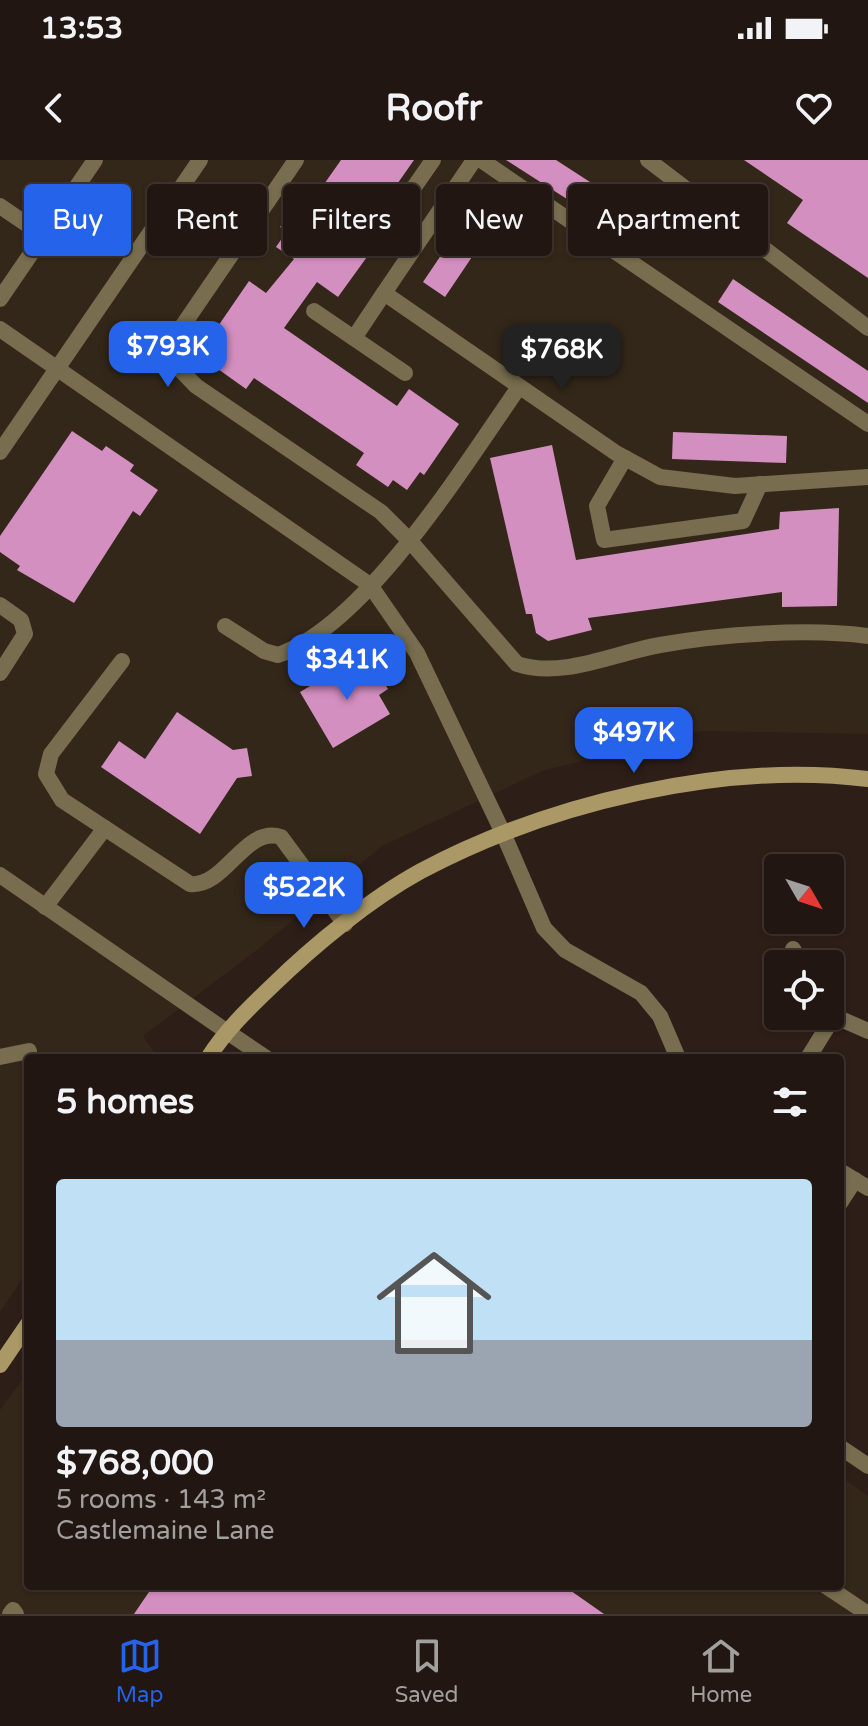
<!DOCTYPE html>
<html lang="en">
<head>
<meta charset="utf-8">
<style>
  :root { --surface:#221612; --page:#2e2320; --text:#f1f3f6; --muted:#a29f9f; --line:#3f3532; --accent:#2563eb }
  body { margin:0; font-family:"Varela Round",sans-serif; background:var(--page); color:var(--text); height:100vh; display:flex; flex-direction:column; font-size:30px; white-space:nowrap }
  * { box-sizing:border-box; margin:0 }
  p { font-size:26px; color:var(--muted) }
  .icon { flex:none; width:44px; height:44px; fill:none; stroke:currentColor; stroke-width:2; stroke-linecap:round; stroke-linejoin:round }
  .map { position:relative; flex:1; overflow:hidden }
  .side { position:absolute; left:24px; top:894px; width:820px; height:536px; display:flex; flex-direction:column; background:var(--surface); border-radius:8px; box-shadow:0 2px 6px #0004,0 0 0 2px var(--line) }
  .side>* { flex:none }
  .banner { position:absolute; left:24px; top:24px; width:820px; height:72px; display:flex; gap:16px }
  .needle { width:52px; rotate:129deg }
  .controls { position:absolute; left:764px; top:694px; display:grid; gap:16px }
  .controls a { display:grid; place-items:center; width:80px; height:80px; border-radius:8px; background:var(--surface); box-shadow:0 2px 6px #0004,0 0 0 2px var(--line); font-size:40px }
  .price { position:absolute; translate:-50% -68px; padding:0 18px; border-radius:16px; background:var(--accent); color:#fff; font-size:26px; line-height:52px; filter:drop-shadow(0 2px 4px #0008) }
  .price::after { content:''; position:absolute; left:50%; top:48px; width:24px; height:18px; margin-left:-12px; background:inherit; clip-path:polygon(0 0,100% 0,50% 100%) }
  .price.selected { background:#222; color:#fff }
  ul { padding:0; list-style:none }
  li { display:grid; align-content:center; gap:16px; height:424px; padding:0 32px }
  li+li { border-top:2px solid var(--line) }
  li span { display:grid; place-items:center; height:248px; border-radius:8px; color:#555 }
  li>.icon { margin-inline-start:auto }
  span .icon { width:144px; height:144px; fill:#fffc; stroke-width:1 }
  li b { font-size:34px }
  h2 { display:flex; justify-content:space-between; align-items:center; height:96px; padding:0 32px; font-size:34px }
  .pill { padding:0 28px; border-radius:8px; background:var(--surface); box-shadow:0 2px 6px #0004,0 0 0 2px var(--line); font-size:28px; line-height:72px }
  .pill.selected { background:var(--accent); color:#fff }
  .status { display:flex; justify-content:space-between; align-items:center; height:56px; padding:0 40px; background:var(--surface); direction:ltr }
  .status svg { height:22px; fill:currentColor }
  header { display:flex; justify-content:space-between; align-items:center; height:104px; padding:0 32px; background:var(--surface); font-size:36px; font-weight:800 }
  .tab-bar { display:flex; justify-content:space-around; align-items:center; height:112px; border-top:2px solid var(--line); background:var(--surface); font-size:22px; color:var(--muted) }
  .tab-bar a { display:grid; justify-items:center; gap:4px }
  .tab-bar .selected { color:var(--accent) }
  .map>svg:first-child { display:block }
  .commercial { fill:#332719 }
  .building { fill:#d48fc1 }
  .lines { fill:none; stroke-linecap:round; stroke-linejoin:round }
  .service { stroke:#786d4e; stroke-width:16 }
  .minor { stroke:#786d4e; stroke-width:16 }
  .tertiary { stroke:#786d4e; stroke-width:16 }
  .secondary { stroke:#aa9866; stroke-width:16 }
</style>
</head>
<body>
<div class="status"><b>13:53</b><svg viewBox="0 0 49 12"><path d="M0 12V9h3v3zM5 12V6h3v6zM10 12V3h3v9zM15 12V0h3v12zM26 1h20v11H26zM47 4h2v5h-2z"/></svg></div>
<header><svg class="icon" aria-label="back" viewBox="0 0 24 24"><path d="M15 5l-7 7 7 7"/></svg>Roofr<svg class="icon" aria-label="heart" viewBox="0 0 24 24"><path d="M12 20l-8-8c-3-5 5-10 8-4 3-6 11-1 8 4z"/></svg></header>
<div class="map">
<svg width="868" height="1454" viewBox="0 0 868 1454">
  <rect width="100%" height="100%" fill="#2e1e18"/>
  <g class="commercial">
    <polygon points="0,0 868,0 868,574 701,571 542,611 382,686 257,790 143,876 158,898 28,898 28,1110 0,1152"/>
    <polygon points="28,1212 28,1426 840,1426 840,1316 868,1336 868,1454 0,1454 0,1250"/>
  </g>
  <g class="building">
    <polygon points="341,0 414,0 358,80 372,90 338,137 317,122 284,168 397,246 409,229 459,264 424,315 420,312 407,330 393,320 388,327 356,305 364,293 254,218 246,229 218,209 223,201 207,190 218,175 214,172 249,121 266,133 294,99 276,87 287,71 280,67 299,40 308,47"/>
    <polygon points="506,0 556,0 624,44 609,66"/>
    <polygon points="744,0 868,0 868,118 787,63 803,40"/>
    <polygon points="487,27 509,42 445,137 423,122"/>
    <polygon points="733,119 868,211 868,243 718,142"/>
    <polygon points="72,271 102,291 106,286 134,305 130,311 158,330 140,356 133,351 74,443 17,410 20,406 0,392 0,376"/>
    <polygon points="673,272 787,276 786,303 672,299"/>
    <polygon points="552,285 576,400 779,369 780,352 839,348 837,446 782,447 782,432 588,458 592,470 548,481 536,473 532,454 526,454 490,298"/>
    <polygon points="359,497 370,516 377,512 388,529 379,535 390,554 333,588 300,532"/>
    <polygon points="177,552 233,590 247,588 252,616 237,618 200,674 101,607 119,581 145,599"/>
    <polygon points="153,1426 564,1426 604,1454 134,1454"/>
  </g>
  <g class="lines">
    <g class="service">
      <polyline points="648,0 868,168"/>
      <polyline points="0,46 44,76"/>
      <polyline points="414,88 385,69 433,0"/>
      <polyline points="0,139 95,0"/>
      <polyline points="314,151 405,213"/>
      <polyline points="0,169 370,425 417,493 503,673"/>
      <polyline points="354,178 384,133"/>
      <polyline points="625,298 597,346 604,380 743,361 760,324"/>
      <polyline points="0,445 21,460 25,474 0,513"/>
      <path d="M225,466L264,491L278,495C366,465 466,303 519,227"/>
      <path d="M122,501L51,594L46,614L62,640L190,724C225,728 245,665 281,677L345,764"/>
      <polyline points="45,747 105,668"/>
      <polyline points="793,789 802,804"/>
      <polyline points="0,897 29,891"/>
      <polyline points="840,1043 855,1020"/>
      <polyline points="826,1426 868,1454"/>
      <polyline points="10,1454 13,1450 16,1454"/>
    </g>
    <g class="minor">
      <path d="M296,0L177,174L172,187V201L196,226L381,352L410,381L517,504C563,519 614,493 660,485C719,474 809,468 868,476"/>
      <polyline points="474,0 384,133 616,293 660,317 735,326 868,317"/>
      <polyline points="481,0 868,264"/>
      <polyline points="0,292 200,0"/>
      <polyline points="503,673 544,768 565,790 641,833 660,856 678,898"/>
      <polyline points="226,871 266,898"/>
      <polyline points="808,898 834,856 868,871"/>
      <polyline points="840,1011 868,1028"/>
      <polyline points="840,1287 868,1306"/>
    </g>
    <polyline class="tertiary" points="0,715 226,871"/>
    <g class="secondary">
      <path d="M208,898C226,870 248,849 272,826C314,785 370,739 421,711C549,643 724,601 868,619"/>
      <polyline points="0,1205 28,1164"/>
    </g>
  </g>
</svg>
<div class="controls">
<a><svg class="needle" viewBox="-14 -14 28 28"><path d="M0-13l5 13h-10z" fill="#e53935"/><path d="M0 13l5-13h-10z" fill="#a29f9f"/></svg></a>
<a><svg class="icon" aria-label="locate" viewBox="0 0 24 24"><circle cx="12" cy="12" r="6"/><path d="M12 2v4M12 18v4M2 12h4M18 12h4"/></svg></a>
</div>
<b class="price" style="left:168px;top:229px">$793K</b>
<b class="price selected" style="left:562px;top:232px">$768K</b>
<b class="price" style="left:347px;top:542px">$341K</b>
<b class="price" style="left:634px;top:615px">$497K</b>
<b class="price" style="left:304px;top:770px">$522K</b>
<div class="banner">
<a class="pill selected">Buy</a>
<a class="pill">Rent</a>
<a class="pill">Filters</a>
<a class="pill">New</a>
<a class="pill">Apartment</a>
</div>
<section class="side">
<h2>5 homes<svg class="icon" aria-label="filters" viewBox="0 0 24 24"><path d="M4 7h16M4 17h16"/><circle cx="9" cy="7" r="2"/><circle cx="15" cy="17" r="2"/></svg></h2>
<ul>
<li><span style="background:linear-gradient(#bfe0f5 65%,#9aa5b1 0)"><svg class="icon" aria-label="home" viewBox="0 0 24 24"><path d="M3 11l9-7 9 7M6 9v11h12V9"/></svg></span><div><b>$768,000</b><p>5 rooms · 143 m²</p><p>Castlemaine Lane</p></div></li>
</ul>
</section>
</div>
<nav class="tab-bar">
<a class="selected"><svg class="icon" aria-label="map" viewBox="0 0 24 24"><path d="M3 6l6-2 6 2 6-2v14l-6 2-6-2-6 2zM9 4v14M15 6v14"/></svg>Map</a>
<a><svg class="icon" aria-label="saved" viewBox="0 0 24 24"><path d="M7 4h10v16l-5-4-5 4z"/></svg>Saved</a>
<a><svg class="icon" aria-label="home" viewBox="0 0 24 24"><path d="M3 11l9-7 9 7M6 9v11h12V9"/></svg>Home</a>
</nav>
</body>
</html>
